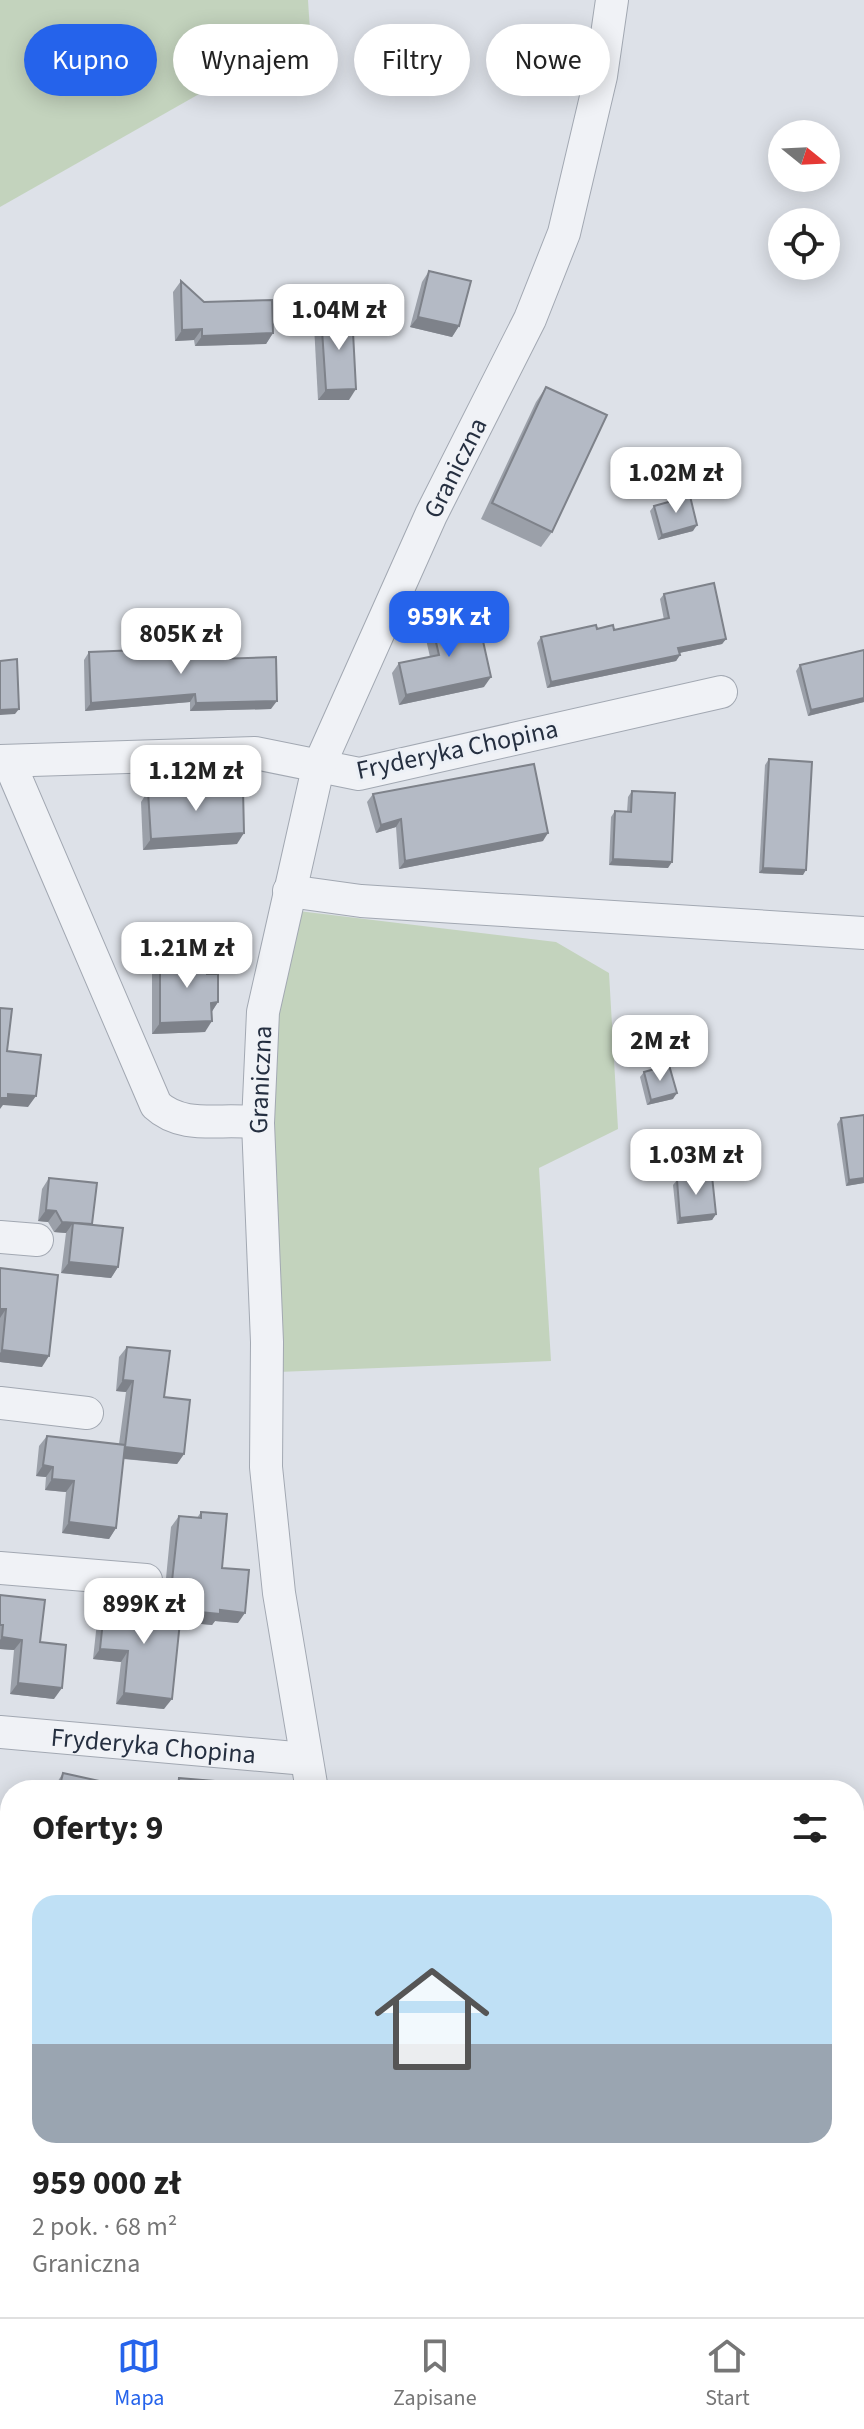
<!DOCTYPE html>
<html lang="pl">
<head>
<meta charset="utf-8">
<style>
  :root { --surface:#fff; --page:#f6f6f6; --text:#222; --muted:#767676; --line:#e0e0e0; --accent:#2563eb }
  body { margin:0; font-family:"Source Sans 3",sans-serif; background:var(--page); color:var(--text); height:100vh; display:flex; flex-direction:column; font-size:30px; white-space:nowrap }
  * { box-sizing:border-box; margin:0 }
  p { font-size:26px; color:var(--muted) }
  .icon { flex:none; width:44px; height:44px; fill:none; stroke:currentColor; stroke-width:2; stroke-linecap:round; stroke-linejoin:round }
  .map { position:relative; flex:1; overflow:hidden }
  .drawer { position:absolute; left:0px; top:1780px; width:864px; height:538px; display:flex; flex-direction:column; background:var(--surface); border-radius:32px 32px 0 0; box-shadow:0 4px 20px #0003 }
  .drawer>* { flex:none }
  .banner { position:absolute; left:24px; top:24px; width:816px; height:72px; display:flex; gap:16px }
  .needle { width:52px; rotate:108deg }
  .controls { position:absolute; left:768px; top:120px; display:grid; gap:16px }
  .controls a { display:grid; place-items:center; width:72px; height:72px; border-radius:50%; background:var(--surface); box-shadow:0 4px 20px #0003; font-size:40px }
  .price { position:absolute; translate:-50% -68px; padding:0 18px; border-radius:16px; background:#fff; color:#222; font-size:26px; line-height:52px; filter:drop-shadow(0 2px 4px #0008) }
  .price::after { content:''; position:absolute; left:50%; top:48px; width:24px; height:18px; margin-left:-12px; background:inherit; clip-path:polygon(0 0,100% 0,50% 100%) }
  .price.selected { background:var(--accent); color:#fff }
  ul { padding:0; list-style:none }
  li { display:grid; align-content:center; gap:16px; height:424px; padding:0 32px }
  li span { display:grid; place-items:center; height:248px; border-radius:24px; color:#555 }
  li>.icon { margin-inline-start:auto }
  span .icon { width:144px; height:144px; fill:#fffc; stroke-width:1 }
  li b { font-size:34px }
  h2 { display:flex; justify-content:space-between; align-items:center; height:96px; padding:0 32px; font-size:34px }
  .tag { padding:0 28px; border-radius:36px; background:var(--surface); box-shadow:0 4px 20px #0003; font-size:28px; line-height:72px }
  .tag.selected { background:var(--accent); color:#fff }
  .dock { display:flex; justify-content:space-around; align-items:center; height:112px; border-top:2px solid var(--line); background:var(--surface); font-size:22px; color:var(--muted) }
  .dock a { display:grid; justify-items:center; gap:4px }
  .dock .selected { color:var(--accent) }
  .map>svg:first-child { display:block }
  .built { fill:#cbd0da }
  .green { fill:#c3d3bd }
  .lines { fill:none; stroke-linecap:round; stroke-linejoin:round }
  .street-casing { stroke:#a2a8b2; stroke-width:34 }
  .street { stroke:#f0f2f6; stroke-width:32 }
  .wall { fill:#9ba0a9 }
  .shaded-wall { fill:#7e828a }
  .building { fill:#b4bac5; stroke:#7e828a; stroke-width:2 }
  .labels { text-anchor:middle; stroke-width:6; stroke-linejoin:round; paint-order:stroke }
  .street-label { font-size:26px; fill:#252f40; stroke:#ecf0f6 }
</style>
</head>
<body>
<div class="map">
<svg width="864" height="2317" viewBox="0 0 864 2317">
  <rect width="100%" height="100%" fill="#dde1e8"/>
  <polygon class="built" points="0,2261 10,2261 10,2308 550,2308 550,2317 0,2317"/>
  <g class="green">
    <polygon points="0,0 308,0 310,31 0,207"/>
    <polygon points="290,910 556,942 609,973 618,1129 539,1168 551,1361 278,1372 266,1115"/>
  </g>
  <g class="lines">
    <defs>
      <g id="street">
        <polyline points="0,761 255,753 359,774 721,692"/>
        <path d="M9,762L156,1105C184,1131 224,1117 258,1123"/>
        <polyline points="289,891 361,901 864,933"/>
        <polyline points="0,1237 37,1240"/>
        <polyline points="0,1403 87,1413"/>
        <polyline points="0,1568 146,1580"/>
        <path id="s1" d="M0,1732L306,1759"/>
        <path id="s2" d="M312,1790L279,1593L266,1467L267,1342L258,1123L263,1012L318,768L431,515L530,319L564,233L601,76L612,0"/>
        <polyline points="0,2248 10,2247"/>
        <polyline points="579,2308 579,2317"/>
      </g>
    </defs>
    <use href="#street" class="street-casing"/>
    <use href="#street" class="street"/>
  </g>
  <g class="wall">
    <polygon points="429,271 459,326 452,337 410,327 422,282"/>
    <polygon points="181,281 204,302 273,333 266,344 195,346 194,340 175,341 173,292"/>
    <polygon points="321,315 349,400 318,400 314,325"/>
    <polygon points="546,387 552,532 541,547 481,519 536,402"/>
    <polygon points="654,506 693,531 658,540 650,511"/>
    <polygon points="664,594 726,639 722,644 679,653 680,655 676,661 547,688 537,643 541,637 597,629 614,630 664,620 660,599"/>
    <polygon points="432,625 484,687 399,705 392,673 399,663 430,657 425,635"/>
    <polygon points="864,650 864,702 808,716 796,671 800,665"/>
    <polygon points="89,652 216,659 271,709 190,711 190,702 85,711 84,660"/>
    <polygon points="769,759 803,875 759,873 765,765"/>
    <polygon points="148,791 237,844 143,850 141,802"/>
    <polygon points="632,791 668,868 609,865 611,817 615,811 627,812 628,797"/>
    <polygon points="373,794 543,841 399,869 396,827 376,833 367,802"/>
    <polygon points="160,959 207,974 218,1002 212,1011 205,1032 152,1034 152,969"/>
    <polygon points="644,1072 673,1099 647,1105 640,1077"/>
    <polygon points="841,1118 864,1183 846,1186 837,1124"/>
    <polygon points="49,1178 92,1224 118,1267 111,1278 61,1273 66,1233 54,1232 48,1222 38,1221 42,1189"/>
    <polygon points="677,1180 716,1214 712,1220 677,1224 673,1185"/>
    <polygon points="0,1268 42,1367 0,1362"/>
    <polygon points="127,1347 164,1397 184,1454 177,1464 123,1459 116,1528 109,1539 62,1533 66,1492 45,1490 46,1477 36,1476 39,1446 47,1436 119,1444 126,1392 116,1391 119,1357"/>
    <polygon points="201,1512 222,1568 238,1623 215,1621 212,1625 180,1622 164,1709 116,1704 121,1662 93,1659 98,1613 105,1602 163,1609 171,1527 179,1516 197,1518"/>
    <polygon points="0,1595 40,1642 54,1699 10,1694 14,1650 0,1649"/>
    <polygon points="63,1773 140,1790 54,1790 56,1784"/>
    <polygon points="179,1778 225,1790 172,1790"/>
    <polygon points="10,1996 10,2184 0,2189 0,2000"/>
    <polygon points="158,2308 242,2308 242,2317 159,2317"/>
    <polygon points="398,2308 511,2308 511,2317 392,2317"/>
  </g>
  <g class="shaded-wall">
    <polygon points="418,317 459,326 452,337 410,327"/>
    <polygon points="202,329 194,340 175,341 182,330"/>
    <polygon points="273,333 266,344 195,346 202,336"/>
    <polygon points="356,389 349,400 318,400 326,390"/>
    <polygon points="697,525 693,531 658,540 662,535"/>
    <polygon points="726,639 722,644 674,654 678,648"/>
    <polygon points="680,655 676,661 547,688 551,682"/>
    <polygon points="491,677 484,687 399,705 406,695"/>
    <polygon points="195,694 190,702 85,711 91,703"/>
    <polygon points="864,698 864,702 808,716 811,710"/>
    <polygon points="277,701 271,709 190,711 196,703"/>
    <polygon points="19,709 15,714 0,715 0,710"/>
    <polygon points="401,819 396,827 376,833 381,825"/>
    <polygon points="244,833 237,844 143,850 151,839"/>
    <polygon points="548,833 543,841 399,869 405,861"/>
    <polygon points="613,859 672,862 668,868 609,865"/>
    <polygon points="763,868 806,870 803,875 759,873"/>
    <polygon points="218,1002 211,1013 211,1003"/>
    <polygon points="212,1021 205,1032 152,1034 160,1023"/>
    <polygon points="677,1093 673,1099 647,1105 651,1100"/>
    <polygon points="8,1094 36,1096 28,1107 3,1105 0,1109 0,1098"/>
    <polygon points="864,1178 864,1183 846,1186 849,1180"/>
    <polygon points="46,1210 56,1211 48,1222 38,1221"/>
    <polygon points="716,1214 712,1220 677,1224 680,1218"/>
    <polygon points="62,1222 92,1224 73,1223 66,1233 54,1232"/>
    <polygon points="69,1262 118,1267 111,1278 61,1273"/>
    <polygon points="0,1309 6,1309 0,1318"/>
    <polygon points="2,1350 49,1356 42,1367 0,1362 0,1353"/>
    <polygon points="123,1380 133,1381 126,1392 116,1391"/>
    <polygon points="125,1447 184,1454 177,1464 117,1458"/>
    <polygon points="43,1465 53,1467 46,1477 36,1476"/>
    <polygon points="52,1479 74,1481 66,1492 45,1490"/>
    <polygon points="69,1522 116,1528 109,1539 62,1533"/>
    <polygon points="169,1609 220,1610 245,1613 238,1623 215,1621 212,1625 162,1620"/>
    <polygon points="2,1637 22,1640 14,1650 0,1649 0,1640"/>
    <polygon points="100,1649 128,1651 121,1662 93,1659"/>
    <polygon points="18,1683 62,1688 54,1699 10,1694"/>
    <polygon points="124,1693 172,1699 164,1709 116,1704"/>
    <polygon points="10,1917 10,1924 0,1928 0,1921"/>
    <polygon points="10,2177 10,2184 0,2189 0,2181"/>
    <polygon points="10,2298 10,2304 0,2305 0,2299"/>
  </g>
  <g class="building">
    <polygon points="429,271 471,281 459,326 418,317"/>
    <polygon points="181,281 204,302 272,300 273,333 202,336 202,329 182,330"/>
    <polygon points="352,313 356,389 326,390 321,315"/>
    <polygon points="546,387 607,415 552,532 492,503"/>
    <polygon points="690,496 697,525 662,535 654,506"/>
    <polygon points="714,583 726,639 678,648 680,655 551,682 541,637 596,625 597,629 613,625 614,630 669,618 664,594"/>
    <polygon points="464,618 465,626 479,623 491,677 406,695 399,663 439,655 432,625"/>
    <polygon points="215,647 216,659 276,657 277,701 196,703 195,694 91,703 89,652"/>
    <polygon points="864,650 864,698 811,710 800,665"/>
    <polygon points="17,659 19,709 0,710 0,661"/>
    <polygon points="769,759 812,762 806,870 763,868"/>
    <polygon points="534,764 548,833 405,861 401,819 381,825 373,794"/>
    <polygon points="243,789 244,833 151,839 148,791"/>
    <polygon points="632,791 675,793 672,862 613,859 615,811 631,812"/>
    <polygon points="206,957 207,974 218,974 218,1002 211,1003 212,1021 160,1023 160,959"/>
    <polygon points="0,1008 12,1009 7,1051 41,1055 36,1096 8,1094 8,1098 0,1098"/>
    <polygon points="669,1065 677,1093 651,1100 644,1072"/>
    <polygon points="864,1115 864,1178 849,1180 841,1118"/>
    <polygon points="712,1176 716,1214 680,1218 677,1180"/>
    <polygon points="49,1178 97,1183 92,1224 62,1222 56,1211 46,1210"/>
    <polygon points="73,1223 123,1228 118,1267 69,1262"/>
    <polygon points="0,1268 58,1275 49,1356 2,1350 6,1309 0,1309"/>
    <polygon points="127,1347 170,1351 164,1397 190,1400 184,1454 125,1447 133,1381 123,1380"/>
    <polygon points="47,1436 125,1445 116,1528 69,1522 74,1481 52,1479 53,1467 43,1465"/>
    <polygon points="201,1512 227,1514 222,1568 249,1570 245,1613 220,1610 220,1614 169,1609 179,1516 201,1518"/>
    <polygon points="0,1595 45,1600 40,1642 66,1645 62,1688 18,1683 22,1640 2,1637 3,1625 0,1625"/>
    <polygon points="105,1602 181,1612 172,1699 124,1693 128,1651 100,1649"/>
    <polygon points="63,1773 140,1790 59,1790"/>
    <polygon points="179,1778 226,1782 225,1790 178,1790"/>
    <polygon points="0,1848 1,1848 3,1853 10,1850 10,1917 0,1921"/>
    <polygon points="10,1996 10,2177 0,2181 0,2036 7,2034 0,2019 0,2000"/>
    <polygon points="10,2264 10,2298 0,2299 0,2265"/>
    <rect x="163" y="2308" width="79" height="9"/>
    <rect x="405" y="2308" width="106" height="9"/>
  </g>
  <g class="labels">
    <g class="street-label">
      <text dy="9" stroke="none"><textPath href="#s2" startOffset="1362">Graniczna</textPath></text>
      <text transform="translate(457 749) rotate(-12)" y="9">Fryderyka Chopina</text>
      <text dy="9" stroke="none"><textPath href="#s2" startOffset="714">Graniczna</textPath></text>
      <text dy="9" stroke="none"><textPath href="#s1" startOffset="154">Fryderyka Chopina</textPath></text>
    </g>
  </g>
</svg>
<div class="controls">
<a><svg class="needle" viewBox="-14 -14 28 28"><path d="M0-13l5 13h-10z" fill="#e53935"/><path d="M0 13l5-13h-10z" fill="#767676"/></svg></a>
<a><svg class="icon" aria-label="locate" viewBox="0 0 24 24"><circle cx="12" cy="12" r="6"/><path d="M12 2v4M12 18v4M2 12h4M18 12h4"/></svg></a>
</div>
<b class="price" style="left:339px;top:352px">1.04M zł</b>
<b class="price" style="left:676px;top:515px">1.02M zł</b>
<b class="price selected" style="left:449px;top:659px">959K zł</b>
<b class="price" style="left:181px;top:676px">805K zł</b>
<b class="price" style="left:196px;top:813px">1.12M zł</b>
<b class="price" style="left:187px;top:990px">1.21M zł</b>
<b class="price" style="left:660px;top:1083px">2M zł</b>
<b class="price" style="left:696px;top:1197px">1.03M zł</b>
<b class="price" style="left:144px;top:1646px">899K zł</b>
<div class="banner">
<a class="tag selected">Kupno</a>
<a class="tag">Wynajem</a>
<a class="tag">Filtry</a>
<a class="tag">Nowe</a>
</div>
<section class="drawer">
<h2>Oferty: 9<svg class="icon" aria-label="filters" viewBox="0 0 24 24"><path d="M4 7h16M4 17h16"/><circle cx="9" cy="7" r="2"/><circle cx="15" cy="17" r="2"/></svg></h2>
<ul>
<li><span style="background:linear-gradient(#bfe0f5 60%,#9aa5b1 0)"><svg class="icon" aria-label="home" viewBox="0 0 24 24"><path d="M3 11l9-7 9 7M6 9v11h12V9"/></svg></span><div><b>959 000 zł</b><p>2 pok. · 68 m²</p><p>Graniczna</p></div></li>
</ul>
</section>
</div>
<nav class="dock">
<a class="selected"><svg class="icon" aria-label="map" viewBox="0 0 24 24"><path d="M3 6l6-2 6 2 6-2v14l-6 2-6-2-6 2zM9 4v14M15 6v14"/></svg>Mapa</a>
<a><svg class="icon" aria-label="saved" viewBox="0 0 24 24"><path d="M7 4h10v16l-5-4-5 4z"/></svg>Zapisane</a>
<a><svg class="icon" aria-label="home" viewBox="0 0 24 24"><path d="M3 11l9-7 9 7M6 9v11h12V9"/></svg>Start</a>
</nav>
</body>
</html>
